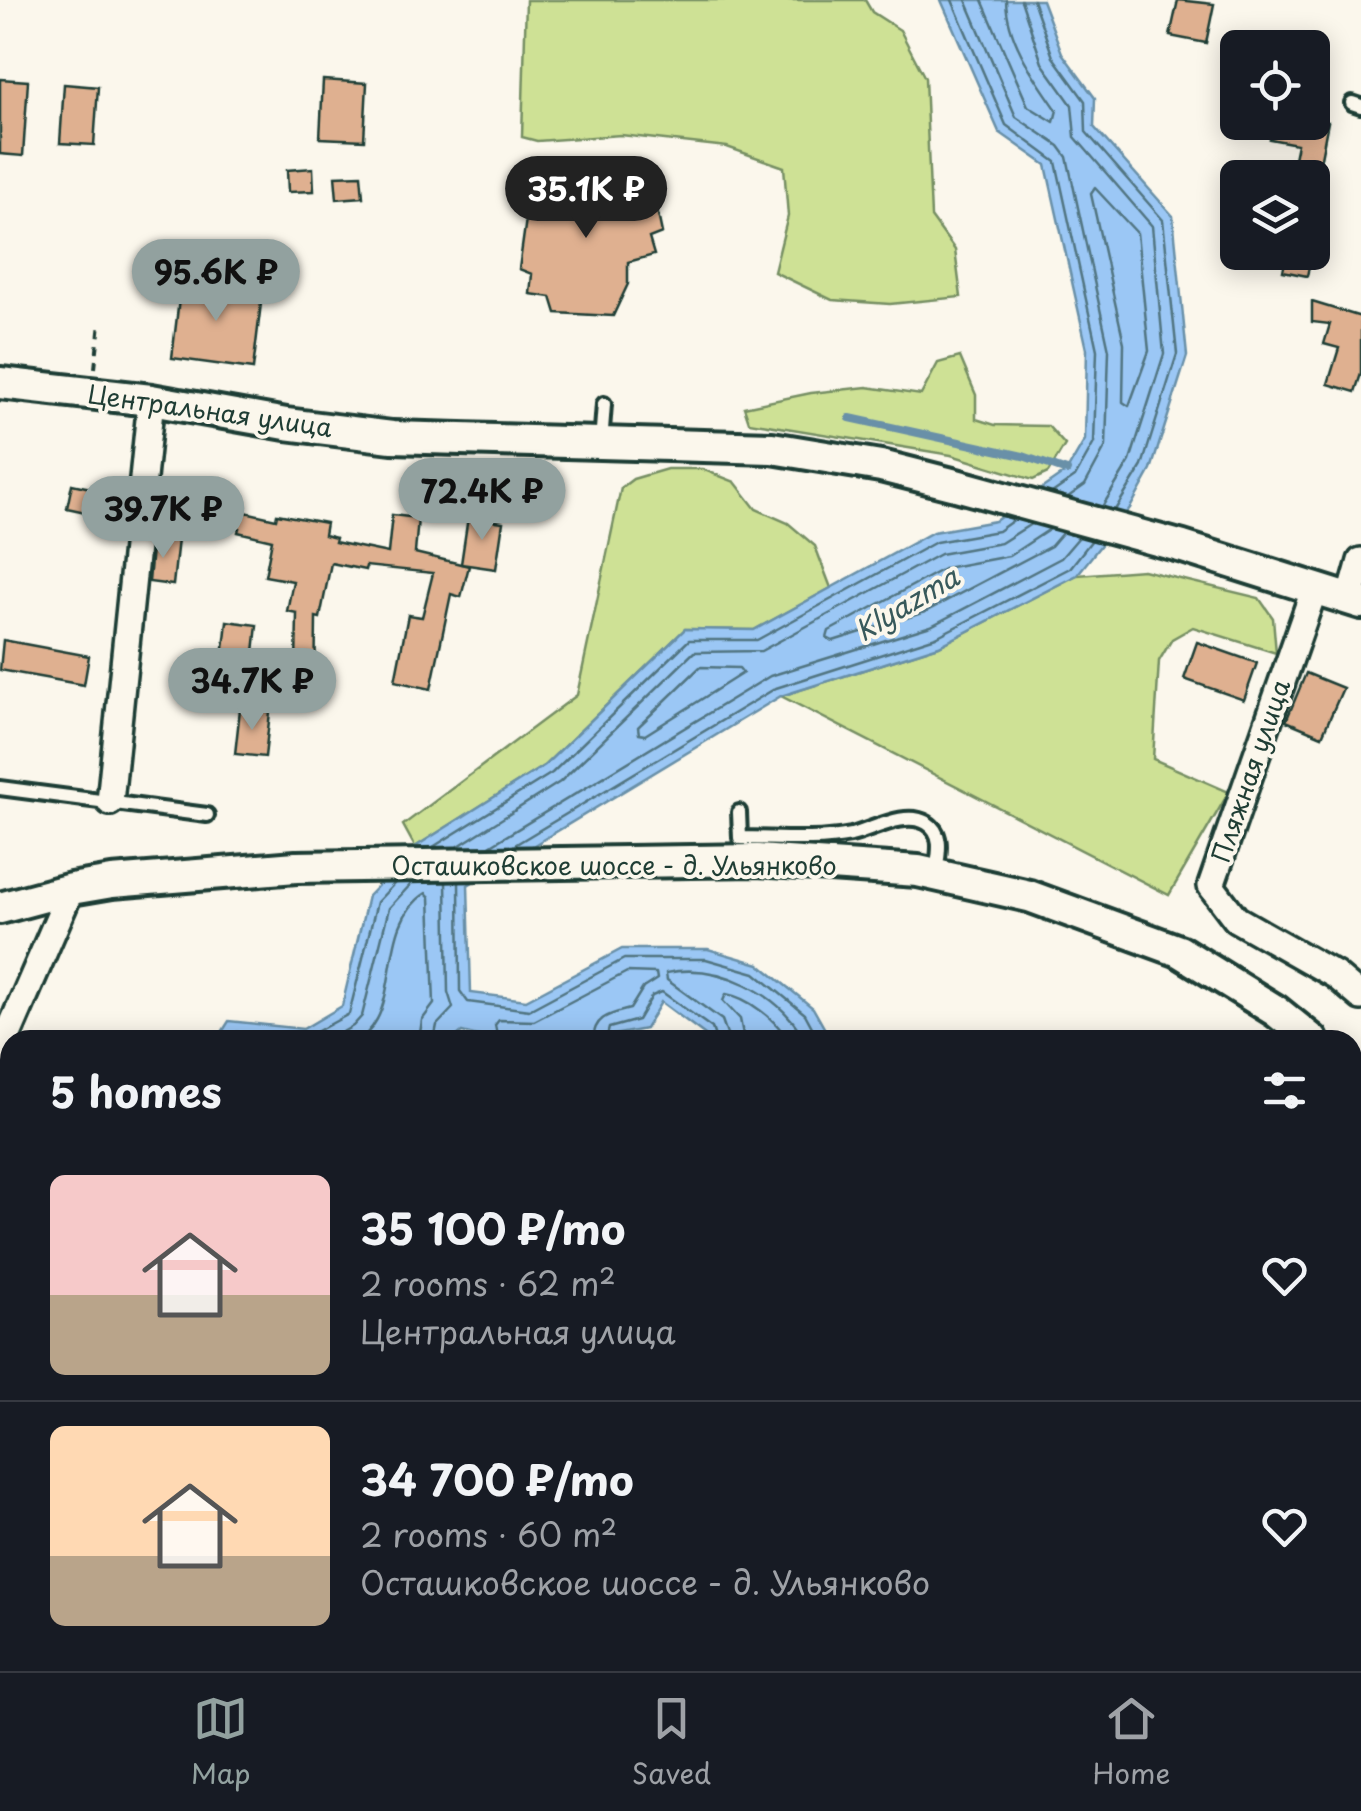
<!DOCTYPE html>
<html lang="en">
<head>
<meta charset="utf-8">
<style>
  :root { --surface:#171b24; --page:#242831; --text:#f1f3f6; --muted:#9ea1a6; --line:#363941; --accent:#92a19f }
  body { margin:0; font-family:"Playpen Sans",sans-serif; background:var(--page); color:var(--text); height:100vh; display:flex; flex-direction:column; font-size:38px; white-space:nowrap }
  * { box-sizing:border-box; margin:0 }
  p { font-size:32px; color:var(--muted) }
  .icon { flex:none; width:55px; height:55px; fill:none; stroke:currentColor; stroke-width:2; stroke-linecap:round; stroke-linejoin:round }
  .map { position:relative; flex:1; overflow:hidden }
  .details { position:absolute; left:0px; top:1030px; width:1362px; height:642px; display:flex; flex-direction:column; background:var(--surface); border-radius:30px 30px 0 0; box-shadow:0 5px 25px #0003 }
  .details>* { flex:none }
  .buttons { position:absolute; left:1220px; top:30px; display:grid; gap:20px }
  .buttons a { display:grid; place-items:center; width:110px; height:110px; border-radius:15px; background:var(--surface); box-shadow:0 5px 25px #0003; font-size:50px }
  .price { position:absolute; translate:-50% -85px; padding:0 22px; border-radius:35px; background:var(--accent); color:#111; font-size:32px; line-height:65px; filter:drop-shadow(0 2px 5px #0008) }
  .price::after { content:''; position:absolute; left:50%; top:60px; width:30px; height:22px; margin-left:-15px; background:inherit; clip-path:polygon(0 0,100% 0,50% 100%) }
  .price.on { background:#222; color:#fff }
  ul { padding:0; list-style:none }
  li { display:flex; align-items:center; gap:30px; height:250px; padding:0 50px }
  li+li { border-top:2px solid var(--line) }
  li span { display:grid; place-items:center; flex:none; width:280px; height:200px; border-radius:15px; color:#555 }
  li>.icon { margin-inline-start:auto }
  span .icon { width:120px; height:120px; fill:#fffc; stroke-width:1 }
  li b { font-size:42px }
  h2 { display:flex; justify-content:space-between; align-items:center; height:120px; padding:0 50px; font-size:42px }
  .menu { display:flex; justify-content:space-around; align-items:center; height:140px; border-top:2px solid var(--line); background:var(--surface); font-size:28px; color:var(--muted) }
  .menu a { display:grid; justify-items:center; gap:5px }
  .menu .on { color:var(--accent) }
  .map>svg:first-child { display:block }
  .green { fill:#cee195; stroke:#768f64; stroke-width:2.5 }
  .water { fill:#9bc7f5; stroke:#6990a8; stroke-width:2.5 }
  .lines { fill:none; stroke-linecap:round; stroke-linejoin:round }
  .shore { stroke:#517481; stroke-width:2.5 }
  .stream { stroke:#6990a8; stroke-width:8 }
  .building { fill:#dfb090; stroke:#1f3d34; stroke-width:2.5 }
  .service-casing { stroke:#1f3d34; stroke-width:20 }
  .minor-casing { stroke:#1f3d34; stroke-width:32 }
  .tertiary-casing { stroke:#1f3d34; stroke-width:38 }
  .path { stroke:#1f3d34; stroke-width:4; stroke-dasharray:8 8; stroke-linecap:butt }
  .service { stroke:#fbf7ec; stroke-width:12 }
  .minor { stroke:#fbf7ec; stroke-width:25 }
  .tertiary { stroke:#fbf7ec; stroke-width:30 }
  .labels { text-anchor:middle; stroke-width:8; stroke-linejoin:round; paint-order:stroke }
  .street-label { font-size:25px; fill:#1f3d34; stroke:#fbf7ec }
  .water-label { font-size:28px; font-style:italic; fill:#38595b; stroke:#fbf7ec }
</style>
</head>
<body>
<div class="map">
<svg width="1361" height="1671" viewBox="0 0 1361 1671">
  <rect width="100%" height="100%" fill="#fbf7ec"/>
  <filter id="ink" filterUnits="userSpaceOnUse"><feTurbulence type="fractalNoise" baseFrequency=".01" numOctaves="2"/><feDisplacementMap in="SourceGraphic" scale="20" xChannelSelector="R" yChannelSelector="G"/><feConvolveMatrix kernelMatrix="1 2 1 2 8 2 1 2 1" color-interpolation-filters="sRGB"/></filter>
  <g filter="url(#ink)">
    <g class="green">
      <polygon points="526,0 865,0 872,12 900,30 925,78 931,217 955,250 961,297 890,304 832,300 774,272 788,216 784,167 727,147 621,135 537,141 522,137"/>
      <polygon points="960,357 976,395 976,419 995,425 1048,426 1065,445 1048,473 1033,480 951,455 749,422 744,407 811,393 867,387 921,395 938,363"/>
      <polygon points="667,469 702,469 735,482 756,509 788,523 815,546 831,588 754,630 685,629 545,765 415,847 403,825 577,695 621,488 633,479"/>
      <polygon points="1143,570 1259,598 1273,618 1276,653 1193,627 1172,639 1159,661 1153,759 1229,792 1169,895 781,696 939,646 1077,575"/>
      <polygon points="1352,1387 1361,1396 1361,1532 1353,1523"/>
      <polygon points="1353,1655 1361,1655 1361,1671 256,1671 256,1662 1352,1662"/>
    </g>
    <path class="water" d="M941,0H1042L1062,53L1095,98L1094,127L1173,216L1187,356L1151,470L1130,508L1077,575L939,646L781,696L468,885L471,993L526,1000L622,949H708L759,964L813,1008L831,1040H712L661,1002L645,1029C586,1041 521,1049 462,1032L452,1040H217L229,1021L303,1029L342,1006L368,896L415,847L545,765L685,629L754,630L933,532L995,521L1067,471L1085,440L1087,349L1046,165L999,132Z"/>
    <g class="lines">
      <g class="shore">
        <polyline points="952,0 1006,125 1056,162 1097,350 1094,443 1075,477 1052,493"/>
        <polyline points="966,0 1016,117 1059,146 1067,157 1109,350 1106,446 1085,485 1068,497"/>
        <path d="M982,0L1028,106L1054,122L1057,110C1035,78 1007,41 1006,0"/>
        <polyline points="1021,0 1042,63 1072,105 1075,137 1152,226 1164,354 1130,461 1102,507"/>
        <polyline points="1033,0 1053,57 1085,101 1086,132 1163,220 1177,354 1142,466 1115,510"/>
        <polygon points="1095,188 1137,233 1149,351 1129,406 1123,402 1124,343 1091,194"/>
        <polyline points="1050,529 1009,556 945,568 829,631 827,638 833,641 925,612 1051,546 1063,532"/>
        <polygon points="700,667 739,668 743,673 645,735 639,734 638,727"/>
        <polyline points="513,846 776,688 936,637 1070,568 1092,540"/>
        <polyline points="433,847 552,773 689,640 757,640 936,542 998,531 1015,519"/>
        <polyline points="457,847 560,782 694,652 761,651 940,554 1001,543 1031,524"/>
        <polyline points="488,847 770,676 931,626 1061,558 1079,537"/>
        <polyline points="459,882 460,991 468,1002 529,1010 624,959 706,959 755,973 805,1014 819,1040"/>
        <polyline points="229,1040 237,1032 305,1038 349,1014 377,902 395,883"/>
        <polyline points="329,1040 353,1026 362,1016 389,908 412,883"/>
        <path d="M359,1040C405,1009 375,925 426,893L430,897L434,1004L422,1020L419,1040"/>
        <polyline points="434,1040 437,1025 453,1008 448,992 446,882"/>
        <path d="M498,1040L495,1025L499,1020L534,1021L627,972L656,973L657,979L643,988L630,1009C611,1014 594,1016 593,1040"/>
        <polyline points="606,1040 609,1028 638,1020 652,996 662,992 712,1028 716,1040"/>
        <path d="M729,1040L722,1020L667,980L666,973C719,962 780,993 805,1040"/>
        <path d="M744,1040L740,1019L723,1001L726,994C747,997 777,1020 788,1040"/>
      </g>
      <polyline class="stream" points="850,418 1023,456 1067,471"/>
    </g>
    <g class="building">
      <polygon points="1178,0 1214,4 1206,43 1170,36"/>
      <polygon points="0,79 28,81 23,156 0,154"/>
      <polygon points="323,80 367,83 364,140 320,138"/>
      <polygon points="64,84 98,87 94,145 60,143"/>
      <polygon points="1273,122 1328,122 1317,178 1290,178 1297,144 1270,139"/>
      <polygon points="313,168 314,191 288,192 287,170"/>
      <polygon points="361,175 363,197 337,199 335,176"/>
      <polygon points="532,176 652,186 662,233 649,238 654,255 628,262 628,284 613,316 556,313 551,297 530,294 532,274 519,269"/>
      <polygon points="1287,252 1312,252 1307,276 1283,271"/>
      <polygon points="182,274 213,278 212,289 262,295 253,369 172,358"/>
      <polygon points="1312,302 1361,317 1361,374 1355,392 1328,384 1339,348 1324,344 1330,324 1312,322"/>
      <polygon points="72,484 95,489 90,513 67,508"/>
      <polygon points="215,494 234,496 232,509 276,519 277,514 326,523 324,535 336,538 335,542 388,553 392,515 418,518 415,553 469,566 461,597 451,594 431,689 395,681 408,615 422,617 433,573 366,566 365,570 331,563 320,618 316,617 315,699 296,697 299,668 296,668 297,613 287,611 293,581 265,576 272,540 238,532 239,528 212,525"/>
      <polygon points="468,517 503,522 496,569 461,564"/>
      <polygon points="153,537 178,539 173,585 149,582"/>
      <polygon points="227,621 257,625 252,670 222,667"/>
      <polygon points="3,640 89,656 84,685 0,670"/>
      <polygon points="1197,642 1257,663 1244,700 1184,679"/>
      <polygon points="1306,673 1343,688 1322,736 1286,721"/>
      <polygon points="240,709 270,712 265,757 235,754"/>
    </g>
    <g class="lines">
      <defs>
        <g id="service">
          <polyline points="1352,103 1361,106"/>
          <polyline points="601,443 604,404"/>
          <polyline points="0,788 207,815"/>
          <path d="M739,812L740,838C776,838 815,842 851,835C873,830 905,810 927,823C945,834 938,856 936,873"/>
        </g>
        <g id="minor">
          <polyline points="1314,590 1211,886 1236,919 1335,975 1361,997"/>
          <polyline points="1350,600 1361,561"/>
          <polyline points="110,802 151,400"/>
          <polyline points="0,1053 71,889"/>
        </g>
        <g id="tertiary">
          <polyline points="0,383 151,400 286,424 392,437 772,448 881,466 956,485 1183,547 1361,603"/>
          <polyline points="0,908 71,889 112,882 296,867 757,860 918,871 1029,896 1179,951 1276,1011 1312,1040"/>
          <polyline points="1352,1072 1361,1080"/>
        </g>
      </defs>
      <use href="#service" class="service-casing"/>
      <use href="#minor" class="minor-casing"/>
      <use href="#tertiary" class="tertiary-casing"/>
      <g class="path">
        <polyline points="95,368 100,323"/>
        <polyline points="1352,1111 1361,1119"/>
        <polyline points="1352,1578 1361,1588"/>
        <polyline points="1224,1671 1226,1662"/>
      </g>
      <use href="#service" class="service"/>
      <use href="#minor" class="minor"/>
      <use href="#tertiary" class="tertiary"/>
    </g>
  </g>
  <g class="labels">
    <g class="street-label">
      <text transform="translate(210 411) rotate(8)" y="9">Центральная улица</text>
      <text transform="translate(1251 771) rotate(-71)" y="9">Пляжная улица</text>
      <text x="614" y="875">Осташковское шоссе - д. Ульянково</text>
    </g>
    <g class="water-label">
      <text transform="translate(907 604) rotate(-31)" y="10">Klyazma</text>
    </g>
  </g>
</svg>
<div class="buttons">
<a><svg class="icon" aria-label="locate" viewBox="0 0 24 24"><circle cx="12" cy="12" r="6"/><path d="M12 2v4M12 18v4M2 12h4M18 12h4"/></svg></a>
<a><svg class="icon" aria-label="layers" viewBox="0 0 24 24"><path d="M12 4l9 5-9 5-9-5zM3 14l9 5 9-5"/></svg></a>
</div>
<b class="price on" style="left:586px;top:241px">35.1K ₽</b>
<b class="price" style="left:216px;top:324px">95.6K ₽</b>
<b class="price" style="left:482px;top:543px">72.4K ₽</b>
<b class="price" style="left:163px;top:561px">39.7K ₽</b>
<b class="price" style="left:252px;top:733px">34.7K ₽</b>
<section class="details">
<h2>5 homes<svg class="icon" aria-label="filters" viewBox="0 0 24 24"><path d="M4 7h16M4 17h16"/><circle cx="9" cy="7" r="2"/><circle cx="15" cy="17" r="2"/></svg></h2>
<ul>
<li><span style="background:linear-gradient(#f6c9c9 60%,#b9a48a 0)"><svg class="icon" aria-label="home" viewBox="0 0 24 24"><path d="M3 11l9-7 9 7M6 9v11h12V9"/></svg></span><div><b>35 100 ₽/mo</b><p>2 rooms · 62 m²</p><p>Центральная улица</p></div><svg class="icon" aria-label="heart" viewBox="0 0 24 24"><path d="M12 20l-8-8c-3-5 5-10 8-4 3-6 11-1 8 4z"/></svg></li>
<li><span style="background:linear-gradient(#ffd9b3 65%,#b9a48a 0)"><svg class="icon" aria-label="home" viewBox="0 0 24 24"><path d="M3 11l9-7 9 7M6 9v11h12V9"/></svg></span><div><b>34 700 ₽/mo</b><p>2 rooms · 60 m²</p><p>Осташковское шоссе - д. Ульянково</p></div><svg class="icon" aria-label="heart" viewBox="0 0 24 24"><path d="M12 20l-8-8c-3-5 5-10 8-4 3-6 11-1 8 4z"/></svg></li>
</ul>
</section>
</div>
<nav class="menu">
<a class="on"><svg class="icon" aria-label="map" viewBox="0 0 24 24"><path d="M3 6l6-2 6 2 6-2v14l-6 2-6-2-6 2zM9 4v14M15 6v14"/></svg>Map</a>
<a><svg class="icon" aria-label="saved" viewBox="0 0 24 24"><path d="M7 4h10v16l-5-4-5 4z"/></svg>Saved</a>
<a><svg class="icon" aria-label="home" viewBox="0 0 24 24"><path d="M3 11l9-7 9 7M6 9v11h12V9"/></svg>Home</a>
</nav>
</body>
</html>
